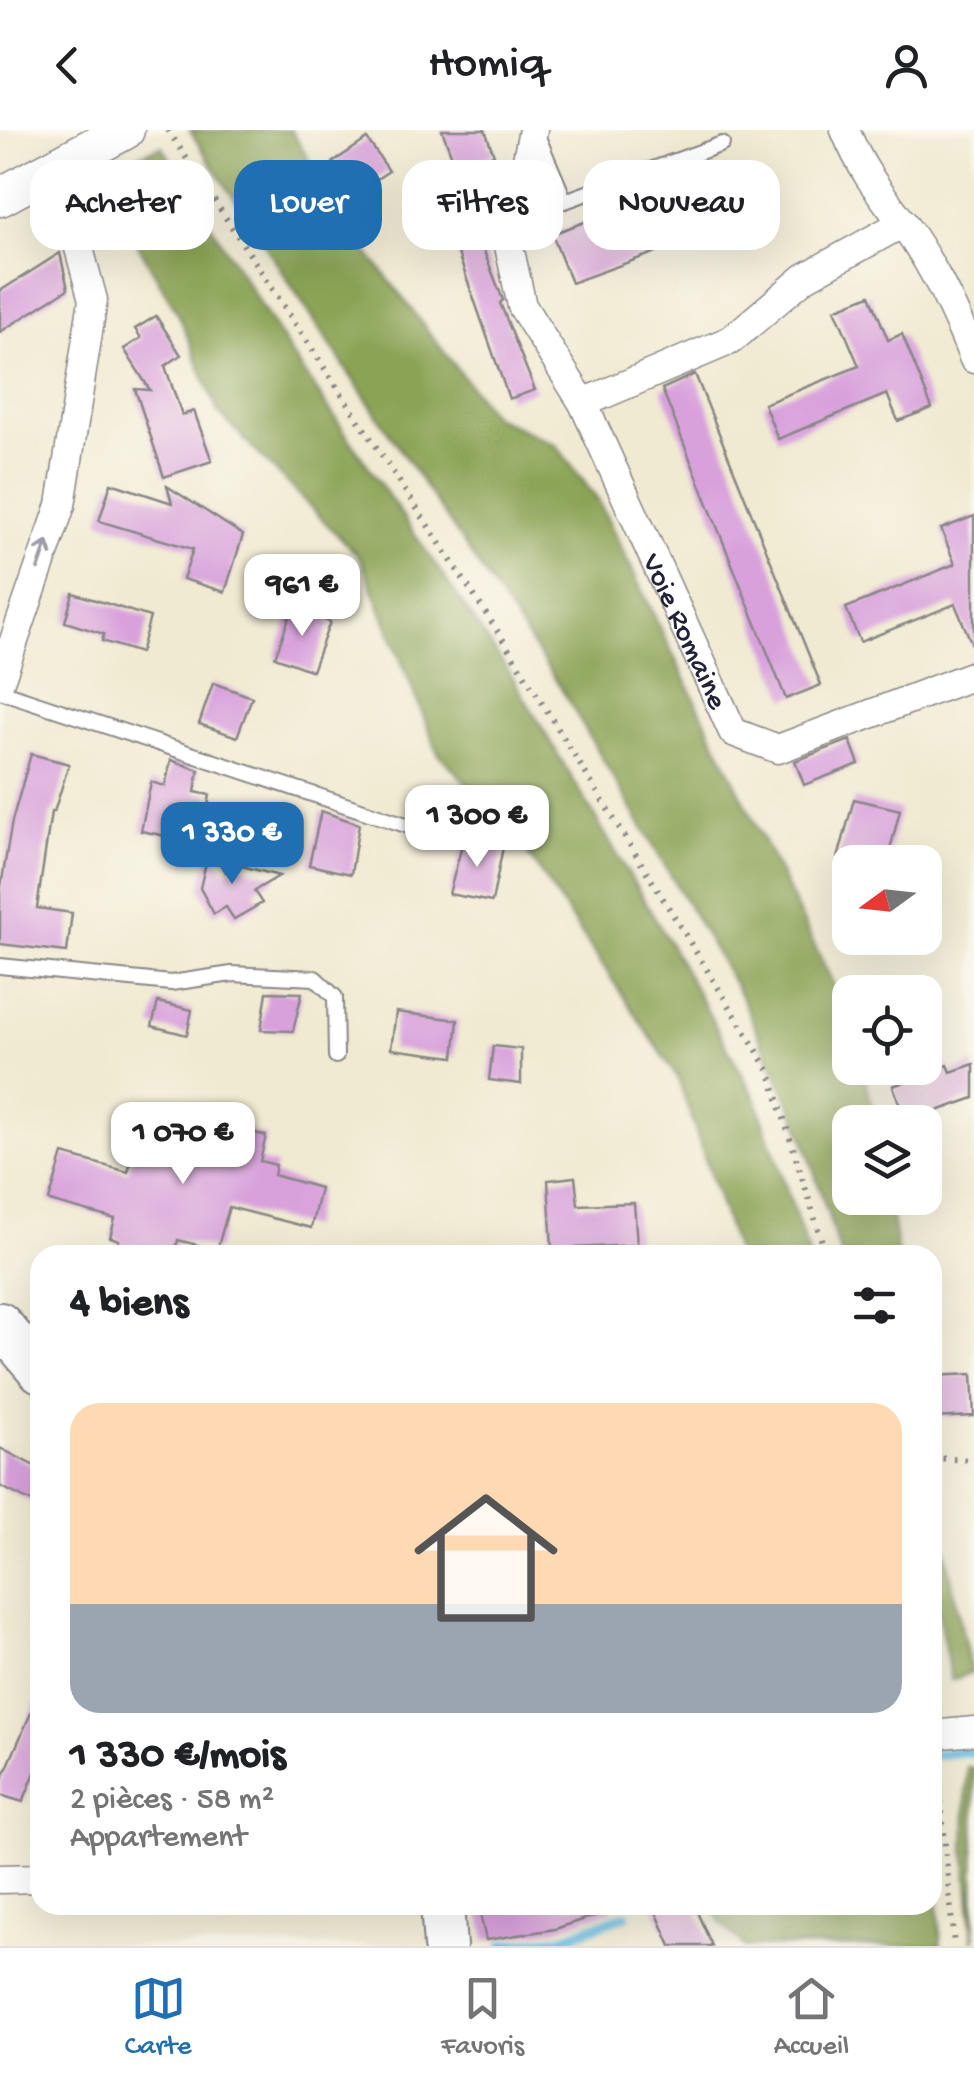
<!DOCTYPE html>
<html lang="fr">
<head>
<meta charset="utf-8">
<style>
  :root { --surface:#fff; --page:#f6f6f6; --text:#202124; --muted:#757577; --line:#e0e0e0; --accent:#1f6fb2 }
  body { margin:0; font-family:"Gochi Hand",sans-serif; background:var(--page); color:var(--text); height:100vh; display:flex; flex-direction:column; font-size:38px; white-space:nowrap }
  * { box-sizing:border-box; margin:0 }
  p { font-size:32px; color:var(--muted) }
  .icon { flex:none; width:55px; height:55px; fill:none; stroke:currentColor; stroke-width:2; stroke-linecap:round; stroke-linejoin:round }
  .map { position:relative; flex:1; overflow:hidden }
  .drawer { position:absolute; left:30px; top:1115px; width:912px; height:670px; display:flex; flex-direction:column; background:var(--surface); border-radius:30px; box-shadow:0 10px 40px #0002 }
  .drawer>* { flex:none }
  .banner { position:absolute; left:30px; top:30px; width:915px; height:90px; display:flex; gap:20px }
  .needle { width:65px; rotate:255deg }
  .fabs { position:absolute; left:832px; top:715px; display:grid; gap:20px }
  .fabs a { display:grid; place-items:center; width:110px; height:110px; border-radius:20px; background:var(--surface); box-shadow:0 10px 40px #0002; font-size:50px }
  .price { position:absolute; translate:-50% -85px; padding:0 22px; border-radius:20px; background:#fff; color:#222; font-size:32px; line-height:65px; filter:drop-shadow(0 2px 5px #0008) }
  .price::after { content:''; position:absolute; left:50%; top:60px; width:30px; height:22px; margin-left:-15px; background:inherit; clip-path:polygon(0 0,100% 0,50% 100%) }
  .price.on { background:var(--accent); color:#fff }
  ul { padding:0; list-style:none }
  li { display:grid; align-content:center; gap:20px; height:530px; padding:0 40px }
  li+li { border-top:2px solid var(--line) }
  li span { display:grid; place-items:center; height:310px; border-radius:30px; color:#555 }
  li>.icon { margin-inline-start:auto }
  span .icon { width:180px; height:180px; fill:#fffc; stroke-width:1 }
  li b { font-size:42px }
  h2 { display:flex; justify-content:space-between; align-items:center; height:120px; padding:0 40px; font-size:42px }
  .chip { padding:0 35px; border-radius:30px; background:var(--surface); box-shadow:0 10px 40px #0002; font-size:35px; line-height:90px }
  .chip.on { background:var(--accent); color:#fff }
  header { display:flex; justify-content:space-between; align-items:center; height:130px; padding:0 40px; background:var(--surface); font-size:45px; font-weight:600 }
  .menu { display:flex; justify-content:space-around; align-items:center; height:140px; border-top:2px solid var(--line); background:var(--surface); font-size:28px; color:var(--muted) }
  .menu a { display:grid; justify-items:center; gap:5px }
  .menu .on { color:var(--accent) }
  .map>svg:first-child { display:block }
  .forest { fill:#8aa354; stroke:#566248; stroke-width:2.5 }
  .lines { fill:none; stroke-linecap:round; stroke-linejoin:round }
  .stream { stroke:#69bfe5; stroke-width:10 }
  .building { fill:#d8a1dc }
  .service-casing { stroke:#898686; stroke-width:18 }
  .minor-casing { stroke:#898686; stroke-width:31 }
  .secondary-casing { stroke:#898686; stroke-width:41 }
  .primary-casing { stroke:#898686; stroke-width:46 }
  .path { stroke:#898686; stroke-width:6; stroke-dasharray:2.5 8; stroke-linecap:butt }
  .service { stroke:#fff; stroke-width:14 }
  .minor { stroke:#fff; stroke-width:28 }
  .secondary { stroke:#fff; stroke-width:38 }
  .primary { stroke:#fff; stroke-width:42 }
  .path-bridge { stroke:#898686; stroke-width:6; stroke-dasharray:2.5 8; stroke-linecap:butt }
  .oneway { stroke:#9c9ca7 }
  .labels { text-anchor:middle; stroke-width:9; stroke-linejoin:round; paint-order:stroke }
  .street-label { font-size:30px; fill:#22223b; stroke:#fbf7ec }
</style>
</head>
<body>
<header><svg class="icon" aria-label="back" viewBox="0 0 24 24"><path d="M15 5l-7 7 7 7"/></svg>Homiq<svg class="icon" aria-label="person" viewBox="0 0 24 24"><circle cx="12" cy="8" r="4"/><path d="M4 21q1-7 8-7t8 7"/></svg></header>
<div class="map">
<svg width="974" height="1816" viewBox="0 0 974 1816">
  <rect width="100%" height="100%" fill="#fbf7ec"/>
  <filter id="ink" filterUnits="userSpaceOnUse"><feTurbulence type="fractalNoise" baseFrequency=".01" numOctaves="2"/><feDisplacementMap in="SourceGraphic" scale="20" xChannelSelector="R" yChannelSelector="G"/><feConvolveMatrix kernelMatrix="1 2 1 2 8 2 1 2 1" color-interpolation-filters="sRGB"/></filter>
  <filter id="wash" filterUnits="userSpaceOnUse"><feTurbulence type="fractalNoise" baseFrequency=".0048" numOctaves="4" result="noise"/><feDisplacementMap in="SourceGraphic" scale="40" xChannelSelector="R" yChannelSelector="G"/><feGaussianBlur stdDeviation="2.25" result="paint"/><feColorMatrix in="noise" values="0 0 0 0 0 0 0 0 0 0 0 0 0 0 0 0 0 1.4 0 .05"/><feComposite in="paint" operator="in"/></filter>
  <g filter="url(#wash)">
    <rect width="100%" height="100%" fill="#f0ead1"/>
    <g class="forest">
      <polygon points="291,0 347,95 493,286 556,315 599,372 830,847 850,904 850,938 862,938 877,992 850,992 850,1068 889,1068 898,1125 841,1125 799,994 740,864 561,558 352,248 190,1"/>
      <polygon points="162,16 288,219 511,545 669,812 756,969 809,1125 737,1125 678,948 514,703 438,623 361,429 218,282 179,185 123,89 101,41"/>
      <polygon points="933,1361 971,1543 951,1550 933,1456"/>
      <polygon points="967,1637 974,1638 974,1816 965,1719"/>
      <polygon points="933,1709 941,1816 744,1816 722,1794 710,1775 932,1775"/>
    </g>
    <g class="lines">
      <g class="stream">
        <polyline points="932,1625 966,1621 974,1624"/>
        <polyline points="504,1816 559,1809 626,1785"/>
      </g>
    </g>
    <g id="blocks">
      <g class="building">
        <polygon points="442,0 485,0 494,25 457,40"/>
        <polygon points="367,9 389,41 354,64 333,32"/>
        <polygon points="703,48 723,98 571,153 552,104"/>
        <polygon points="478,106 503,170 500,173 535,260 509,269 455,115"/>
        <polygon points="60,123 68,159 0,202 0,161"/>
        <polygon points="870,165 888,210 902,204 932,278 898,291 887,264 778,309 764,274 859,236 835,179"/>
        <polygon points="156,186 181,225 165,236 182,285 194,281 212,331 164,347 135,259 150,260 124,219 141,208 135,199"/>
        <polygon points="695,244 821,555 786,569 662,259"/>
        <polygon points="111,353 172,373 167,356 243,405 225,462 183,449 193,419 99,391"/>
        <polygon points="974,386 974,519 955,474 860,512 846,478 955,434 941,399"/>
        <polygon points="73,463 150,487 140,523 102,511 104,504 65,492"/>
        <polygon points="293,477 330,492 312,541 275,527"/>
        <polygon points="213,553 252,567 237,607 199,594"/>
        <polygon points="850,610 859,634 804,655 795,631"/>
        <polygon points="31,624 69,634 54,682 51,682 37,778 72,783 67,822 0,814 0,762 12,691"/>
        <polygon points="171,630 199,640 195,662 210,665 201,713 141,701 151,652 165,656"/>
        <polygon points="854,669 900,680 887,732 837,732"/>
        <polygon points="321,681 359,694 351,744 309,735"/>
        <polygon points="465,704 503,717 492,772 449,764"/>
        <polygon points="210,716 226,742 238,735 279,746 254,761 262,773 234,789 226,777 214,784 200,758"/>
        <polygon points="267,862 302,863 293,901 261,900"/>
        <polygon points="158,872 192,880 187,905 152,896"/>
        <polygon points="396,882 458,890 454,927 391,919"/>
        <polygon points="493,916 521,919 521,954 489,950"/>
        <polygon points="974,934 974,968 906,992 893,956 948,935 951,942"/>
        <polygon points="145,982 219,999 220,993 266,1006 260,1031 276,1035 274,1045 320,1058 311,1098 229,1077 217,1120 178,1110 174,1125 115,1125 119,1110 110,1107 115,1089 49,1071 63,1024 128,1042"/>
        <polygon points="575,1047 578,1075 634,1073 637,1115 552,1119 548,1050"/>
        <polygon points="972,1244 974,1286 932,1288 932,1246"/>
        <polygon points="0,1318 40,1339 40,1376 0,1356"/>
        <polygon points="40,1562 40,1630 23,1672 0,1665 0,1654"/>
        <polygon points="506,1775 612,1775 613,1780 555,1799 486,1810 479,1780"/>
        <polygon points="653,1775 694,1775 712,1816 671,1816"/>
      </g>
    </g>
  </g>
  <g filter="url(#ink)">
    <use href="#blocks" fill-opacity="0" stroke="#898686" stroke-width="2.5"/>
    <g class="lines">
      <defs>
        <g id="service">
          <polyline points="537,5 565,71 722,14"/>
          <polyline points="0,561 412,697"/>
          <polyline points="0,836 171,853 232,844 315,848 335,867 336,926"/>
        </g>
        <g id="minor">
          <polyline points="533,0 509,116 522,176 583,273 731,210 804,148 903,93"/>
          <path d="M845,0C861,39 877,59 902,92C933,134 955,181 974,229"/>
          <path id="s1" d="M583,273L733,602L778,619L974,545"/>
          <polyline points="0,551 61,375 93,170 57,37"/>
          <polyline points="932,1605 974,1601"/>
          <polyline points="0,1749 40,1748"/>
        </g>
        <polyline id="secondary" points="0,67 125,0"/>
        <g id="primary">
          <polyline points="0,1194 40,1241"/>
          <polyline points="442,1775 445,1816"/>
        </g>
      </defs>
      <use href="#service" class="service-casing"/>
      <use href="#minor" class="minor-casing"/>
      <use href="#secondary" class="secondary-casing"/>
      <use href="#primary" class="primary-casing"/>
      <g class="path">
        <polyline points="168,0 500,505 769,940 826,1125"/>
        <polyline points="932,1328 974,1330"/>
        <polyline points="941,1671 954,1816"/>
      </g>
      <use href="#service" class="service"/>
      <use href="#minor" class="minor"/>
      <use href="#secondary" class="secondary"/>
      <use href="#primary" class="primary"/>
      <polyline class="path-bridge" points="932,1588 941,1671"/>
    </g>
    <defs><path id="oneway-shaft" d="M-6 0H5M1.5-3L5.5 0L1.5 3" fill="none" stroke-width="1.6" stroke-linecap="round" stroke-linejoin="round" transform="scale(2.5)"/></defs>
    <use class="oneway" href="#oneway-shaft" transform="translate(43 425) rotate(-71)"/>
  </g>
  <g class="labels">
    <g class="street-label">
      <text dy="10" stroke="none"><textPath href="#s1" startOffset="250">Voie Romaine</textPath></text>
    </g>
  </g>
</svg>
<div class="fabs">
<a><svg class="needle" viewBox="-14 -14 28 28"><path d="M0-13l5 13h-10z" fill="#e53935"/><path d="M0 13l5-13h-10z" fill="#757577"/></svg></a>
<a><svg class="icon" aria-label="locate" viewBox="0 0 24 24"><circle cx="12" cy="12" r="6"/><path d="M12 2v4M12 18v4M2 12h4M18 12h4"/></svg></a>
<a><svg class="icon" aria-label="layers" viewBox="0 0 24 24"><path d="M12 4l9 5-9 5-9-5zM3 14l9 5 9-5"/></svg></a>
</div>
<b class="price" style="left:302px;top:509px">961 €</b>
<b class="price" style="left:477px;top:740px">1 300 €</b>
<b class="price on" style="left:232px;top:757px">1 330 €</b>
<b class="price" style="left:183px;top:1057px">1 070 €</b>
<div class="banner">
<a class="chip">Acheter</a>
<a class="chip on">Louer</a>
<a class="chip">Filtres</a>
<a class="chip">Nouveau</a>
</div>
<section class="drawer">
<h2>4 biens<svg class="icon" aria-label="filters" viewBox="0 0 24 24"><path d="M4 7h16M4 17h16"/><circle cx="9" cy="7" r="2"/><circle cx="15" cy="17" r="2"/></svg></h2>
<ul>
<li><span style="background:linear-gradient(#ffd9b3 65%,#9aa5b1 0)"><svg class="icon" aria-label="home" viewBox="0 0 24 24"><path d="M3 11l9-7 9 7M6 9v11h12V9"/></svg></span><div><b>1 330 €/mois</b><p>2 pièces · 58 m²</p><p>Appartement</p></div></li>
</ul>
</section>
</div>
<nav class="menu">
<a class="on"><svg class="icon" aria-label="map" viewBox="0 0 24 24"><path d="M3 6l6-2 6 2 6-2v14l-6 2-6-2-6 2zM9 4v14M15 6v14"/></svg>Carte</a>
<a><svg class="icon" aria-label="saved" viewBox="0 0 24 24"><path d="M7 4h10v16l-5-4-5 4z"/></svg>Favoris</a>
<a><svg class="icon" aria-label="home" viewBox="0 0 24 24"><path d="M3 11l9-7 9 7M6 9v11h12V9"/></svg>Accueil</a>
</nav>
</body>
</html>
